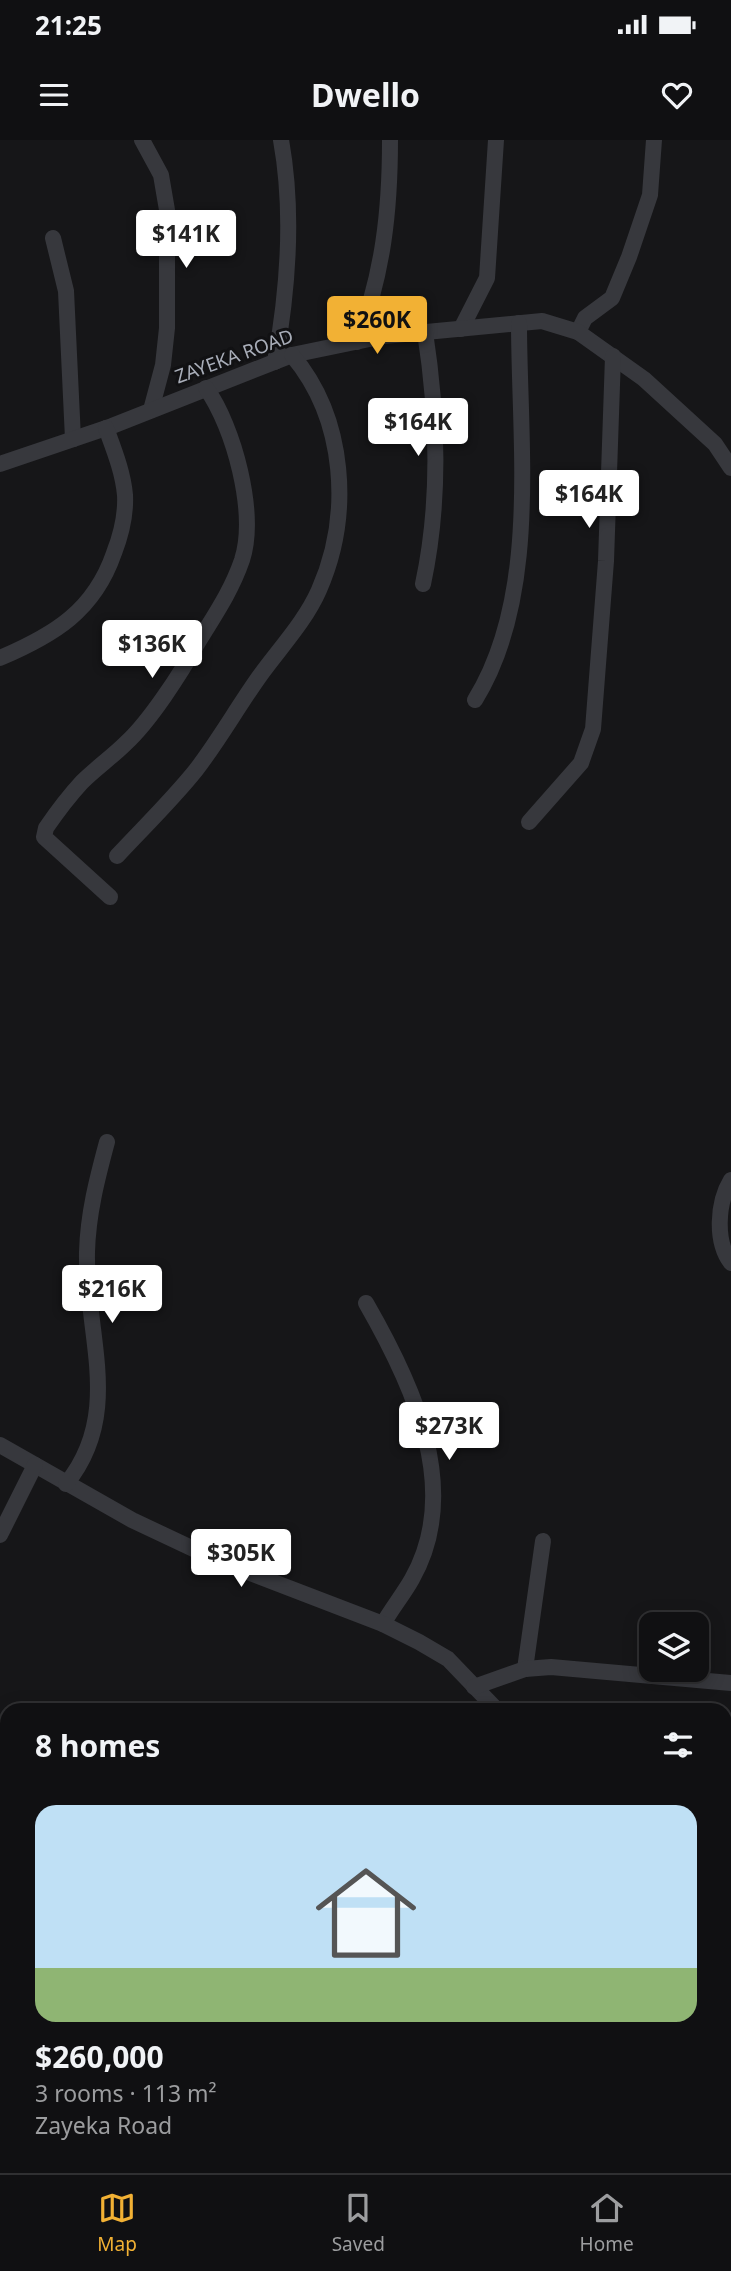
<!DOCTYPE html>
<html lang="en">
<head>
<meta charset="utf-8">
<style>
  :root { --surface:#101012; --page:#1e1e20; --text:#f1f3f6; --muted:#9c9d9f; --line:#303032; --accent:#f2b134 }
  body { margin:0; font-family:"Noto Sans",sans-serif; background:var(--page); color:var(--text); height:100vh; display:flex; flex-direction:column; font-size:26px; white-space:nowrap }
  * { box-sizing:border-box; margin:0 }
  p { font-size:23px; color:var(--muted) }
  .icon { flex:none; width:38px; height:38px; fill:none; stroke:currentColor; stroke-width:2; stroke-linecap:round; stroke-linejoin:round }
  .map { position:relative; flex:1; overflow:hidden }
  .side { position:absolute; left:0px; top:1563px; width:732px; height:471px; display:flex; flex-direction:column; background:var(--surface); border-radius:21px 21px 0 0; box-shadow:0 4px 18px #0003,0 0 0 2px var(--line) }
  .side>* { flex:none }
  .buttons { position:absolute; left:639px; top:1472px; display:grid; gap:14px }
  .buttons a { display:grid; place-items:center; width:70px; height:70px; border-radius:14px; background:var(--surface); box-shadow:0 4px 18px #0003,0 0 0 2px var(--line); font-size:35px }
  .price { position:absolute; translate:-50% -60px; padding:0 16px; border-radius:7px; background:#fff; color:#222; font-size:23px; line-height:46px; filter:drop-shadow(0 2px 4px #0008) }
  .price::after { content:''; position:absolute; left:50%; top:42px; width:21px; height:16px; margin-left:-10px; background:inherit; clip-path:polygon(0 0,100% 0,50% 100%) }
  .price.active { background:var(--accent); color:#111 }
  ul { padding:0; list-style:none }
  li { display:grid; align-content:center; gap:14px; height:371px; padding:0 35px }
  li span { display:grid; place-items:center; height:217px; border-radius:21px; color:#555 }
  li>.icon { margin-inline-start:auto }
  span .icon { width:126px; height:126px; fill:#fffc; stroke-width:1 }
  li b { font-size:30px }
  h2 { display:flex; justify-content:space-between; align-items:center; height:84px; padding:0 35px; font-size:30px }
  .status { display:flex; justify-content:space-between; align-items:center; height:49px; padding:0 35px; background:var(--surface); direction:ltr }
  .status svg { height:19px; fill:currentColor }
  header { display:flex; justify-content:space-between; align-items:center; height:91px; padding:0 35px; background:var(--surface); font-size:32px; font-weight:700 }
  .tabs { display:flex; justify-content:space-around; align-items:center; height:98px; border-top:2px solid var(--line); background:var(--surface); font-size:19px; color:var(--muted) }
  .tabs a { display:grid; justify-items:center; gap:4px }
  .tabs .active { color:var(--accent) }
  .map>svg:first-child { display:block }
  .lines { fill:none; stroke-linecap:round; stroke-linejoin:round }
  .minor { stroke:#37383d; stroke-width:16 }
  .labels { text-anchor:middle; stroke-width:6; stroke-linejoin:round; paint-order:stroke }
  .street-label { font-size:19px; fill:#a8adb8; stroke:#111113 }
</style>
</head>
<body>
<div class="status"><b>21:25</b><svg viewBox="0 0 49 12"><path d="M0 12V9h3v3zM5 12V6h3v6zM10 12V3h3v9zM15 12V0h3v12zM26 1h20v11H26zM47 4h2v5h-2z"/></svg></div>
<header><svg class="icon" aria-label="menu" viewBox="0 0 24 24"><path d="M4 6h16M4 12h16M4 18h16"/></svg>Dwello<svg class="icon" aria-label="heart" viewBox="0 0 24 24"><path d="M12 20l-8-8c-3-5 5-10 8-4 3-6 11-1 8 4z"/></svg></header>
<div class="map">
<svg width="731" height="2033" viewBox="0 0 731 2033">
  <rect width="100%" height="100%" fill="#161618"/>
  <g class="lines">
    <g class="minor">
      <polyline points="142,0 161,35 167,70 167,188 163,225 151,270"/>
      <polyline points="53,98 66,151 73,299"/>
      <polyline points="461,189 487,138 496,0"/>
      <polyline points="578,192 585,178 612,158 629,117 650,55 654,0"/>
      <path d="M357,202C383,134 390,72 390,0"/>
      <path d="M275,222C288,150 294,72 281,0"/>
      <polyline points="0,324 112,286 292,215 384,196 542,181 578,192 644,239 715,304 731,328"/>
      <path d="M423,444C441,360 438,276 425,192"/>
      <path d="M0,518C54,495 94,471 114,413C121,395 126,375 125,355C123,332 114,310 106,288"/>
      <path d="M475,560C540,455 519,303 519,183"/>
      <polyline points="529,682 581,623 593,589 606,421 613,216"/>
      <path d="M117,716C144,687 172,660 196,630C219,600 237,568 259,537C279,509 305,482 319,450C352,375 346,279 292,215"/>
      <path d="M110,757L44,697L46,688C57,672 69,656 82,642C96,628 112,617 126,603C150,581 181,533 197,504C214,476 231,452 242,420C257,373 234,287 206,248"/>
      <path d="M731,1040C717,1063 715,1102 731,1123"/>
      <path d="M366,1163C412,1243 463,1349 412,1439C403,1455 392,1468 383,1484"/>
      <polyline points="0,1305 132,1380 219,1421 383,1484 419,1502 448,1519 497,1570"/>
      <path d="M66,1344C124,1273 85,1194 87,1112C88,1074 97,1039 107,1002"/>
      <polyline points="0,1395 35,1325"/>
      <polyline points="525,1529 543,1401"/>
      <polyline points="474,1547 525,1529 551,1527 731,1543"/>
      <polyline points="724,1608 731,1608"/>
      <polyline points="0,1898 7,1900"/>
      <polyline points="724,1947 731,1946"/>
      <polyline points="702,2026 703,2033"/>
      <polyline points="125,2033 131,2026"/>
      <polyline points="538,2033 539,2026"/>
    </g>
  </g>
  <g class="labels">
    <g class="street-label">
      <text transform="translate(234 216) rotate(-20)" y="7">ZAYEKA ROAD</text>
    </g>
  </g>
</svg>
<div class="buttons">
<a><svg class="icon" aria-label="layers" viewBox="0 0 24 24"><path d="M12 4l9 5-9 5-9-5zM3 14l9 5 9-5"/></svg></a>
</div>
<b class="price" style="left:186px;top:130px">$141K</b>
<b class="price active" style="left:377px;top:216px">$260K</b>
<b class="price" style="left:418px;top:318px">$164K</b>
<b class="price" style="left:589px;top:390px">$164K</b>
<b class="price" style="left:152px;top:540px">$136K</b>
<b class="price" style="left:112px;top:1185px">$216K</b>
<b class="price" style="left:449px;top:1322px">$273K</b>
<b class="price" style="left:241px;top:1449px">$305K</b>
<section class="side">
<h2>8 homes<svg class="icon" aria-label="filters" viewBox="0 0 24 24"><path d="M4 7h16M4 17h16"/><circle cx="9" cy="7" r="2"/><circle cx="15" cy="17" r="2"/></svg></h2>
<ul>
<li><span style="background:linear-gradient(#bfe0f5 75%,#8fb573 0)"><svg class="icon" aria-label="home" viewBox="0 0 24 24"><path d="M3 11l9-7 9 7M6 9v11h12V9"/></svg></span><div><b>$260,000</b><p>3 rooms · 113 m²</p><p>Zayeka Road</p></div></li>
</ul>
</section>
</div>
<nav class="tabs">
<a class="active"><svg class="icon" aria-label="map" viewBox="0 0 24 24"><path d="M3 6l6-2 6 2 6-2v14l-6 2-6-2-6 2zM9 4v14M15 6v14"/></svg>Map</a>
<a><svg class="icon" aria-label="saved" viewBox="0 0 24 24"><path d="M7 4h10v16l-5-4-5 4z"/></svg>Saved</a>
<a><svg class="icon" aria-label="home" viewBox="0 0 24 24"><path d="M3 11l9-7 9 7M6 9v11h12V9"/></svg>Home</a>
</nav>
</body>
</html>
